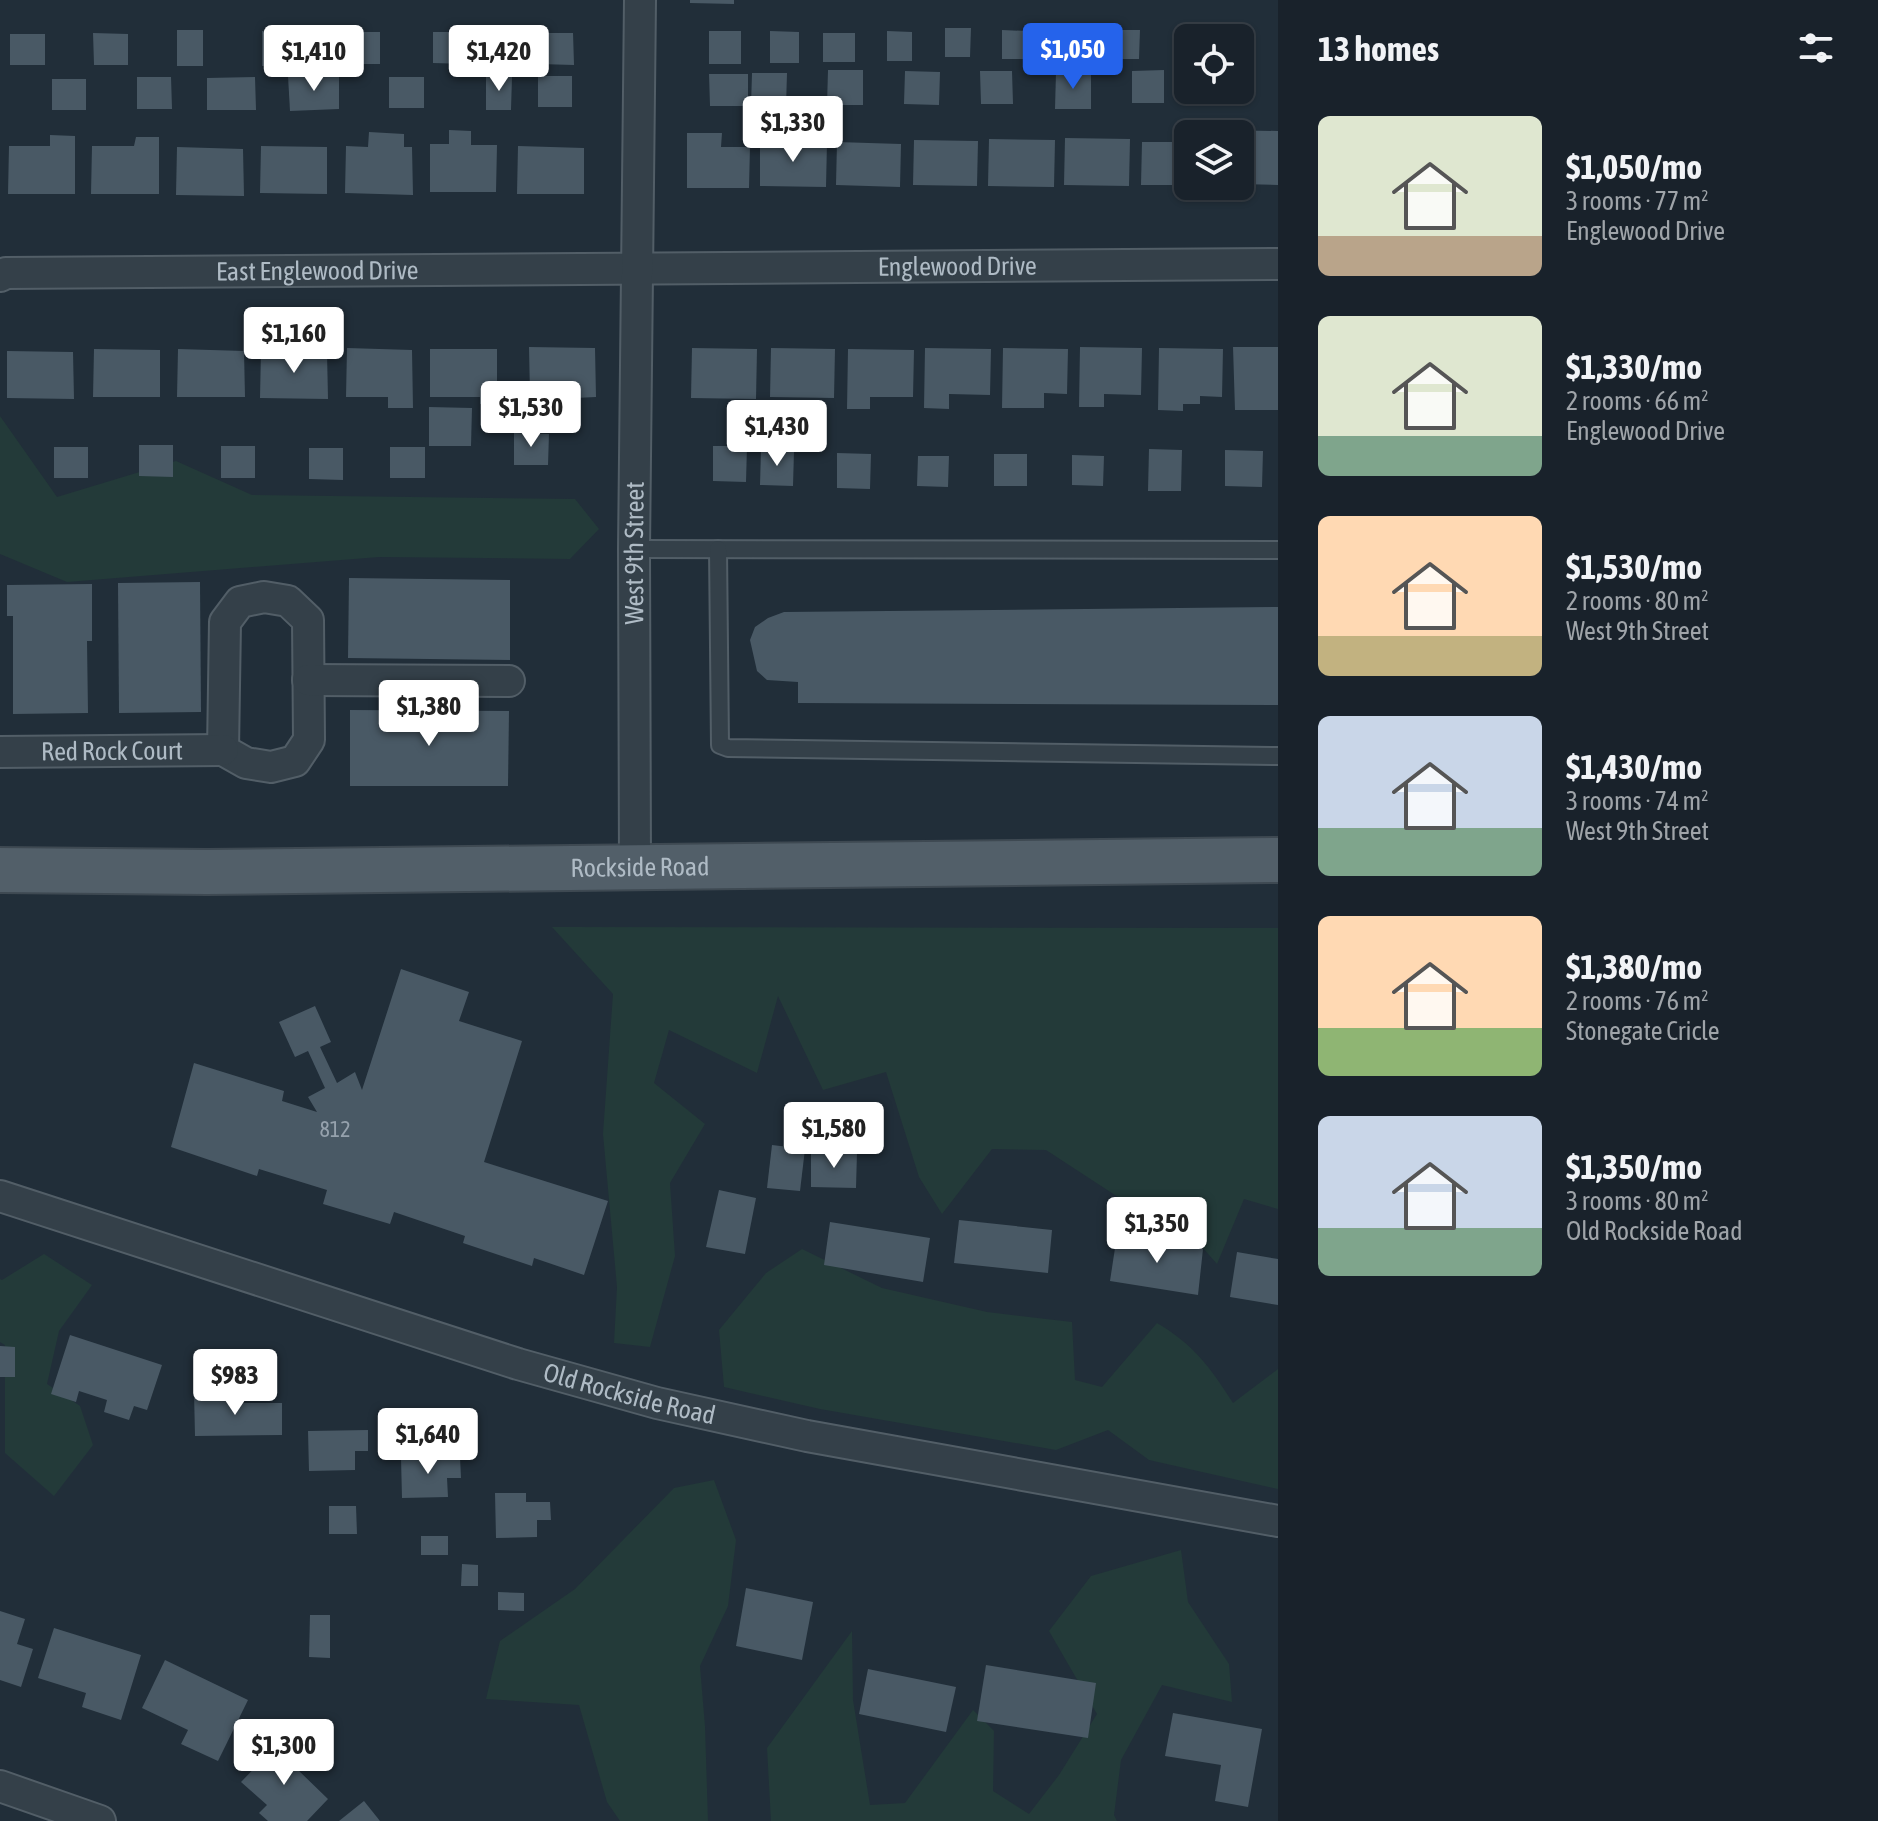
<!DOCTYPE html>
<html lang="en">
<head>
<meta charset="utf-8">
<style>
  :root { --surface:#19222b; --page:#262f37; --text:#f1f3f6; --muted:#9fa4a9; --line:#373f47; --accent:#2563eb }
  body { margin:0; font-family:"Asap Condensed",sans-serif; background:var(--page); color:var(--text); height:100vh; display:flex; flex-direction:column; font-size:30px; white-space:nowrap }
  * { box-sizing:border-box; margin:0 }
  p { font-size:26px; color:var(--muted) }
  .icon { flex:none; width:44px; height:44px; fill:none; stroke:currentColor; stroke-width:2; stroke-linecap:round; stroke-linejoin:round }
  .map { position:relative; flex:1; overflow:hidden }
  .side { display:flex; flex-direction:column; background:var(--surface); width:600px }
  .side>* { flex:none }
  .tools { position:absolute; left:1174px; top:24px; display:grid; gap:16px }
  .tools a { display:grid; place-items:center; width:80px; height:80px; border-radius:12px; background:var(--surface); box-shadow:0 2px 6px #0004,0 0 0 2px var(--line); font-size:40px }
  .price { position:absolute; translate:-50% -68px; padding:0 18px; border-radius:8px; background:#fff; color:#222; font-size:26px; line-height:52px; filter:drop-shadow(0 2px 4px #0008) }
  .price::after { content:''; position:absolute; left:50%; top:48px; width:24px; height:18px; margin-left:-12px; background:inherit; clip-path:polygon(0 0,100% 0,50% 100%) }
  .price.current { background:var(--accent); color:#fff }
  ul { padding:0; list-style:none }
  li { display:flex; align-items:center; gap:24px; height:200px; padding:0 40px }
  li span { display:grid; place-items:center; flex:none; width:224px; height:160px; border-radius:12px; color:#555 }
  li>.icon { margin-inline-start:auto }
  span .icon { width:96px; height:96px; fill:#fffc; stroke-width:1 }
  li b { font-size:34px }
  h2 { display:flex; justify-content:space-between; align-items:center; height:96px; padding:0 40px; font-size:34px }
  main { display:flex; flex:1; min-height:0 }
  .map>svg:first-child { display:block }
  .green { fill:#233a39 }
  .building { fill:#495965 }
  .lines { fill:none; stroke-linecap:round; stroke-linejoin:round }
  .lane-casing { stroke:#525e67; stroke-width:20 }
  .street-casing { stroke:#525e67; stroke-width:34 }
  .primary-casing { stroke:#3e4952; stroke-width:48 }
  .lane { stroke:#344049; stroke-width:16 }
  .street { stroke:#344049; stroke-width:30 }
  .primary { stroke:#525f69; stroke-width:44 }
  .labels { text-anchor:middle; stroke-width:6; stroke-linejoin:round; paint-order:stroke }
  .number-label { font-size:22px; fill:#96a2ad }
  .street-label { font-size:26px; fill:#afbbc5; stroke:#1a252e }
</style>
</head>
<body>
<main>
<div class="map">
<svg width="1278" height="1821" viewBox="0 0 1278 1821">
  <rect width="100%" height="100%" fill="#212e39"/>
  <g class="green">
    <polygon points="0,416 57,497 176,461 252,495 575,499 599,529 570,559 379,557 67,582 0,554"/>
    <polygon points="552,927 1278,928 1278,1209 1244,1199 1217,1264 1195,1239 1198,1207 1118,1197 1046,1150 992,1149 942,1214 919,1177 886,1072 823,1090 778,996 757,1073 669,1030 654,1083 705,1124 670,1183 675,1256 650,1347 614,1343 617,1287 603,1134 613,994"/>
    <path d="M802,1249L882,1288L987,1312L1072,1322L1075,1380L1102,1387L1157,1323C1193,1344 1211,1368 1233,1403L1278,1369V1489L1149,1460L1108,1430L1056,1450L820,1409L724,1387L719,1330L766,1273Z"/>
    <polygon points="44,1254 92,1285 59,1331 47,1384 80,1406 93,1445 54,1496 5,1453 5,1345 0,1342 0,1279 2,1280"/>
    <polygon points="714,1480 736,1540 728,1606 700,1666 705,1726 708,1821 620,1821 607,1802 579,1705 486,1699 500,1641 575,1589 674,1488"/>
    <polygon points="1181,1550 1188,1602 1229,1664 1232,1702 1162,1685 1121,1760 1114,1815 1117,1821 771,1821 767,1748 852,1631 853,1700 870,1805 905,1803 973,1710 994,1731 993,1791 1029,1814 1059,1775 1097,1714 1049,1631 1091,1576"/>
  </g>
  <g class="building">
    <polygon points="690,0 734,0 734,4 690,3"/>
    <polygon points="945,28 971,28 970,57 945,57"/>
    <polygon points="302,29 302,66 262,66 262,31"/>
    <polygon points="1057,29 1082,29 1081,58 1056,58"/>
    <rect x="177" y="30" width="26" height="36"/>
    <polygon points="1002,30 1027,31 1027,59 1002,59"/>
    <polygon points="1114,30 1140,30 1139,59 1114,59"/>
    <rect x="709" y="31" width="32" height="33"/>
    <polygon points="770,31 799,32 799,63 770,63"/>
    <polygon points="887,31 912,32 912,61 887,61"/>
    <rect x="346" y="32" width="34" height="32"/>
    <polygon points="433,32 467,32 467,64 433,63"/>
    <polygon points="93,33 128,34 128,65 94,65"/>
    <polygon points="539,33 573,33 574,65 539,64"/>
    <rect x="823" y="33" width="32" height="29"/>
    <rect x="10" y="34" width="35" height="31"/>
    <polygon points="1226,34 1251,35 1251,63 1240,63 1240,38 1226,38"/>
    <polygon points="828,70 863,70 863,105 827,105"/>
    <polygon points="1164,70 1164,103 1132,103 1132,71"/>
    <polygon points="905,71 940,72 939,105 904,104"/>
    <polygon points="980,71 1012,71 1013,104 981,104"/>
    <polygon points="1056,72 1091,72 1091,109 1055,109"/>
    <polygon points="752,73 787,73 786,107 751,106"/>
    <polygon points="709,74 748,74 748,106 710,106"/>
    <polygon points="288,76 339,77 339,109 290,111"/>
    <rect x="538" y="76" width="34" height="31"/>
    <polygon points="137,77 171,77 172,109 137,109"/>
    <polygon points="255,77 256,110 207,110 207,78"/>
    <rect x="389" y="77" width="35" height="31"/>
    <polygon points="486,77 512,77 511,110 486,110"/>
    <rect x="52" y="79" width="34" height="31"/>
    <rect x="1209" y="90" width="33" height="14"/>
    <polygon points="449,130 471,131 471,145 497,145 496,192 430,192 430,144 449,144"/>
    <polygon points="1219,130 1278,131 1278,185 1240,184 1240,134 1219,134"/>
    <polygon points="369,132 404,134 404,147 412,147 413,195 345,193 346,146 368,147"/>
    <polygon points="687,133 722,133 721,147 750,147 749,188 687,188"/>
    <polygon points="50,135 75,136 75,194 8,194 9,146 50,146"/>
    <polygon points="136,137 159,137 159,194 91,194 92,146 134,146"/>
    <polygon points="1065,138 1130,139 1129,186 1064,185"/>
    <polygon points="989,139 1055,140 1054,187 988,186"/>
    <polygon points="914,140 978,141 977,186 913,185"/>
    <polygon points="760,141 827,142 826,187 760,186"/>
    <polygon points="837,142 901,144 900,187 836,185"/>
    <polygon points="1142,142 1188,142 1188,185 1141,185"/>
    <polygon points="261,146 327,147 327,194 260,193"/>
    <polygon points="518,146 584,148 584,194 517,194"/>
    <polygon points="177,147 243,149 244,196 176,195"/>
    <polygon points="529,347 595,348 596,397 575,398 575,408 552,408 552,395 530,395"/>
    <polygon points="1080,347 1142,348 1141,395 1104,394 1104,407 1079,407"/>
    <polygon points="1233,347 1278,347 1278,410 1235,410"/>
    <polygon points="347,348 412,350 413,408 388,408 388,397 346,397"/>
    <polygon points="692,348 757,349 756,399 691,398"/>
    <polygon points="771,348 835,349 834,398 770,397"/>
    <polygon points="925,348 991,349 990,395 949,394 949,409 924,408"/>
    <polygon points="1003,348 1068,349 1067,394 1044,393 1044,408 1002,408"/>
    <polygon points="1159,348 1223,349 1222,397 1200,396 1200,404 1183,404 1183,411 1158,410"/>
    <polygon points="94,349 160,350 160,397 93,397"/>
    <polygon points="178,349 244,351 245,397 177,397"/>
    <polygon points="430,349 497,349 497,404 480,404 480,397 430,397"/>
    <polygon points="848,349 914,350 913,397 870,397 870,409 847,409"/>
    <polygon points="261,350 327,352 328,399 260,398"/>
    <polygon points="7,351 73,352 74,399 7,398"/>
    <polygon points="429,407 472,408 471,446 429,446"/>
    <polygon points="514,433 549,434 548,465 514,465"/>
    <polygon points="139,445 173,445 173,477 139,476"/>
    <rect x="221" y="446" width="34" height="32"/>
    <polygon points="713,446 747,446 746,482 713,481"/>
    <rect x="54" y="447" width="34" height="31"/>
    <rect x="390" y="447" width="35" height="31"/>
    <polygon points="309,448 343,448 343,480 309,479"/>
    <polygon points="1149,449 1182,450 1181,491 1148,491"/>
    <polygon points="761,450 794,451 793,486 760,485"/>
    <polygon points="1225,450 1263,451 1262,487 1225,486"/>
    <polygon points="837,453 871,454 870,489 837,488"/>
    <rect x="994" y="454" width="33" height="32"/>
    <polygon points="1072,455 1104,456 1103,486 1072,485"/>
    <polygon points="918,456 949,456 948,487 917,486"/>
    <polygon points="349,578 510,580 510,660 348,658"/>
    <polygon points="200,582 201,712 119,713 118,583"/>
    <polygon points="92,584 92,641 87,641 88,713 13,714 13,616 7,616 7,585"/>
    <polygon points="1278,607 1278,705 798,703 798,682 767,680 757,671 750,640 755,627 768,618 784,612"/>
    <polygon points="350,710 509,711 508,786 350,786"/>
    <polygon points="401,969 469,992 459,1021 522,1041 484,1162 608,1201 584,1275 534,1258 532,1266 463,1243 465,1236 394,1212 390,1224 323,1204 327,1190 259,1169 257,1176 171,1147 194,1063 284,1091 282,1101 317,1112 308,1097 325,1088 308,1051 295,1057 279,1022 315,1006 331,1042 320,1047 337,1083 355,1072 362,1090"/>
    <polygon points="772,1145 805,1149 800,1191 767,1188"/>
    <polygon points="811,1152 857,1152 856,1188 811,1187"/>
    <polygon points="719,1190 756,1198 745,1254 706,1247"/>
    <polygon points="959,1220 1052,1230 1048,1273 954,1263"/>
    <polygon points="830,1222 930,1238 923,1282 824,1265"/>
    <polygon points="1117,1235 1203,1249 1198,1295 1110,1281"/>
    <polygon points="1237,1252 1278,1259 1278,1305 1230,1297"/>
    <polygon points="70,1335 162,1365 147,1410 134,1406 129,1420 104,1412 107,1400 79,1391 76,1402 51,1394"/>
    <polygon points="0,1346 15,1347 15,1377 0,1377"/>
    <polygon points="194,1392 212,1392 212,1399 237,1399 237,1403 282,1403 282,1435 195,1436"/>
    <polygon points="368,1430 368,1451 355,1451 355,1470 309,1471 308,1431"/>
    <polygon points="460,1457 461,1478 447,1478 448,1497 402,1498 401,1458"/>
    <polygon points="495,1493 526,1493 526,1502 550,1502 551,1520 537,1520 537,1537 496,1538"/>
    <polygon points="329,1506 356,1506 357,1534 329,1534"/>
    <rect x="421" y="1536" width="27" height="19"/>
    <polygon points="462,1564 478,1565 478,1586 461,1586"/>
    <polygon points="746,1588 813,1602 802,1660 736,1646"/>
    <polygon points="498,1592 524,1593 524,1611 498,1610"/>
    <polygon points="0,1611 25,1619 17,1644 33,1649 21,1687 0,1680"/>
    <polygon points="310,1615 330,1615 330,1658 309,1657"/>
    <polygon points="54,1628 141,1655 121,1720 82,1707 86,1693 38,1678"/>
    <polygon points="165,1660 248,1700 218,1761 181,1744 188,1730 142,1708"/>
    <polygon points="986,1665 1096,1683 1088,1738 977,1721"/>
    <polygon points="868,1669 956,1687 946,1732 859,1714"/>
    <polygon points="1173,1713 1262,1729 1248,1807 1215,1801 1221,1765 1165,1756"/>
    <polygon points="287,1741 306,1759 297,1769 328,1799 307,1821 268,1821 259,1813 267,1805 241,1782 273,1749 278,1752"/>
    <polygon points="364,1801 380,1821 339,1821"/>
  </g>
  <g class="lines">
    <defs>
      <g id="lane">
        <polyline points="634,549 1278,550"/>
        <polyline points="718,549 720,745 728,748 1278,756"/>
      </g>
      <g id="street">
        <path id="s1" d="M0,276L6,273L1278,264"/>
        <polygon points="264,597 288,601 308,620 309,740 295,761 271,767 246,763 223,750 225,622 240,602"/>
        <polyline points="308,680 509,681"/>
        <path id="s2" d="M0,752L223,750"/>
        <path id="s3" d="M635,867L634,549L640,0"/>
        <path id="s4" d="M0,1196L518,1364L657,1403L807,1436L1278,1521"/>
        <polyline points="0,1786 100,1821"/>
      </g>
      <g id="primary">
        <path id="s5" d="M0,870L207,872L1278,860"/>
      </g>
    </defs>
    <use href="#lane" class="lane-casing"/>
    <use href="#street" class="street-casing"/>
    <use href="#primary" class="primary-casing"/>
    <use href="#lane" class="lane"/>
    <use href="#street" class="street"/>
    <use href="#primary" class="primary"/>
  </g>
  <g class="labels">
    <g class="number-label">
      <text x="335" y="1137">812</text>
    </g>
    <g class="street-label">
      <text dy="9" stroke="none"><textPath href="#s1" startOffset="958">Englewood Drive</textPath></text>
      <text dy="9" stroke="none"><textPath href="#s1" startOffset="318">East Englewood Drive</textPath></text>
      <text dy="9" stroke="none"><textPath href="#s3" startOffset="314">West 9th Street</textPath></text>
      <text dy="9" stroke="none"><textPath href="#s2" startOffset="112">Red Rock Court</textPath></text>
      <text dy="9" stroke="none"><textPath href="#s5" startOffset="640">Rockside Road</textPath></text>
      <text dy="9" stroke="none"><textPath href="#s4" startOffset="660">Old Rockside Road</textPath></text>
    </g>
  </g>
</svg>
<div class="tools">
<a><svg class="icon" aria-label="locate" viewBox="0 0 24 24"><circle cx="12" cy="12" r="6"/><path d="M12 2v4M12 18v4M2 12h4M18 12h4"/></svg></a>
<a><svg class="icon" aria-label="layers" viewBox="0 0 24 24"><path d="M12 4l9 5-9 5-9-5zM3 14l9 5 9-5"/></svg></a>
</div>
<b class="price current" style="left:1073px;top:91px">$1,050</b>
<b class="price" style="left:314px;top:93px">$1,410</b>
<b class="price" style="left:499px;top:93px">$1,420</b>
<b class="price" style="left:793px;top:164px">$1,330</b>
<b class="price" style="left:294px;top:375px">$1,160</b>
<b class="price" style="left:531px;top:449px">$1,530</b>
<b class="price" style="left:777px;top:468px">$1,430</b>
<b class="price" style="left:429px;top:748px">$1,380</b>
<b class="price" style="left:834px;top:1170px">$1,580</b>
<b class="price" style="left:1157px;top:1265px">$1,350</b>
<b class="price" style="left:235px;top:1417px">$983</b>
<b class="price" style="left:428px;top:1476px">$1,640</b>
<b class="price" style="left:284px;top:1787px">$1,300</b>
</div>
<section class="side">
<h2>13 homes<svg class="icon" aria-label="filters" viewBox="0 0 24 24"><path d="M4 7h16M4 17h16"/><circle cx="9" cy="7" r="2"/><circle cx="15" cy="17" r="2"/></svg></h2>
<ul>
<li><span style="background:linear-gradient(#dfe7d0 75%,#b9a48a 0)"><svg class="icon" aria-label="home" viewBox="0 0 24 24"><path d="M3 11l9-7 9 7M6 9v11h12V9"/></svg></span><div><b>$1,050/mo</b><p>3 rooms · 77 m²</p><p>Englewood Drive</p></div></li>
<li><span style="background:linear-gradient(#dfe7d0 75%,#7fa58c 0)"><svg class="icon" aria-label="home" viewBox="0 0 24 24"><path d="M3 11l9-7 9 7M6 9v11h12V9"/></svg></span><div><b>$1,330/mo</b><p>2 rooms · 66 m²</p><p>Englewood Drive</p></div></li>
<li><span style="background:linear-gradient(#ffd9b3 75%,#c2b280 0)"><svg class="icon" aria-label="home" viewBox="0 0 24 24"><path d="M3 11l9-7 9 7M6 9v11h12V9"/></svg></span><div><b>$1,530/mo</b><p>2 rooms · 80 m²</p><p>West 9th Street</p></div></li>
<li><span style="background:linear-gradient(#c9d6e8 70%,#7fa58c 0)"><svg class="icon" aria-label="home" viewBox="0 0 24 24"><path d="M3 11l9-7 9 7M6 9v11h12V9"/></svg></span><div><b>$1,430/mo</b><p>3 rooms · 74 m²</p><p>West 9th Street</p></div></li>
<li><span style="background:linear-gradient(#ffd9b3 70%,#8fb573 0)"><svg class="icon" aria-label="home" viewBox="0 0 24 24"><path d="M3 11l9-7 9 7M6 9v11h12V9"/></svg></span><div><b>$1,380/mo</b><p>2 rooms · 76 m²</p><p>Stonegate Cricle</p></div></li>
<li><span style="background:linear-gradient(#c9d6e8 70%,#7fa58c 0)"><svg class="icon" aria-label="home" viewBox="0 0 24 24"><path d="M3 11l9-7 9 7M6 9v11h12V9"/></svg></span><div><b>$1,350/mo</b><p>3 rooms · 80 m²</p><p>Old Rockside Road</p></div></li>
</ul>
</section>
</main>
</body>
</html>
